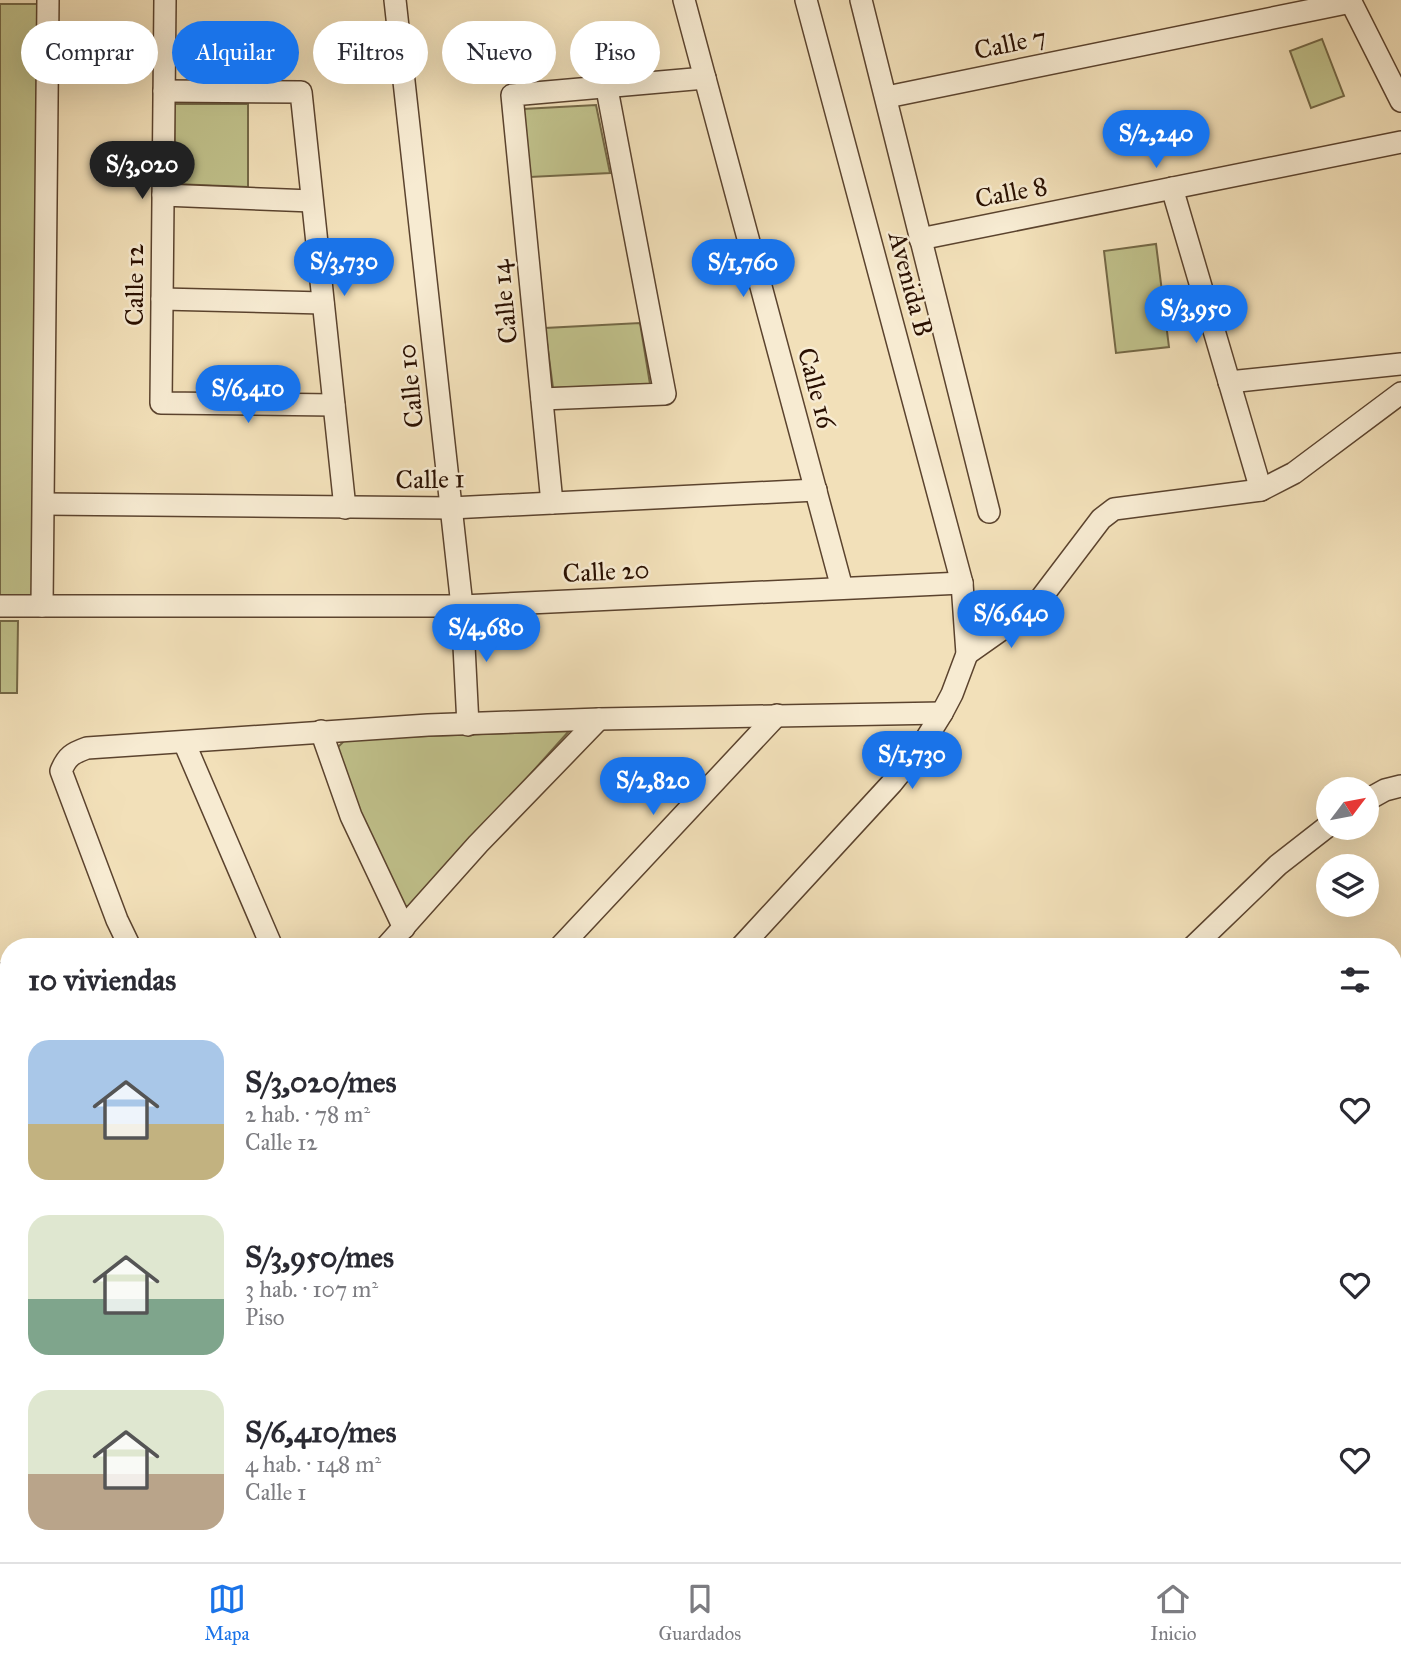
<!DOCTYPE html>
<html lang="es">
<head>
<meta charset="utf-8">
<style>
  :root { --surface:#fff; --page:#f7f7f7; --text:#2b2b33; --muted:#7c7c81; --line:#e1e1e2; --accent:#1a73e8 }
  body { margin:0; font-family:"IM FELL Great Primer",serif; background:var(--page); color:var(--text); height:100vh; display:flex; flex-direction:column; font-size:26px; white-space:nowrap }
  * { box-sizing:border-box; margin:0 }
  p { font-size:23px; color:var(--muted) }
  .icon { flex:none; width:38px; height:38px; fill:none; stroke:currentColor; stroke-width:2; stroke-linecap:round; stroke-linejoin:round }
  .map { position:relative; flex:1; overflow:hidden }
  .details { position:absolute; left:0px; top:938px; width:1402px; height:625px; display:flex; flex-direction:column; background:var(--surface); border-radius:28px 28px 0 0; box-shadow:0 7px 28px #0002 }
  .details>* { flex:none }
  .hud { position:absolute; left:21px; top:21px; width:700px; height:63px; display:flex; gap:14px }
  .needle { width:46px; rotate:58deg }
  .fabs { position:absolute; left:1316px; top:777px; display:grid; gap:14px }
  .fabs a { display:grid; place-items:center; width:63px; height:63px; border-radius:50%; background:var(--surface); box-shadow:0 7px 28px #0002; font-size:35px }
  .price { position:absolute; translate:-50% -60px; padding:0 16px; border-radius:24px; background:var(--accent); color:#fff; font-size:23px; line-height:46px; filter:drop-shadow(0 2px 4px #0008) }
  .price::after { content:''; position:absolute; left:50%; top:42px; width:21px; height:16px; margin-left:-10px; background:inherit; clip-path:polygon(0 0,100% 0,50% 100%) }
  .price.current { background:#222; color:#fff }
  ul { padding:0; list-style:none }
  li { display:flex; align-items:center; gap:21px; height:175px; padding:0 28px }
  li span { display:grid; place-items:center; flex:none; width:196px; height:140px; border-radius:21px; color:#555 }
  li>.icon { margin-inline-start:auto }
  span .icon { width:84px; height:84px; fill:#fffc; stroke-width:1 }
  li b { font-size:30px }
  h2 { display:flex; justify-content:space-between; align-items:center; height:84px; padding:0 28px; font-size:30px }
  .tag { padding:0 24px; border-radius:32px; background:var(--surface); box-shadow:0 7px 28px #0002; font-size:24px; line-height:63px }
  .tag.current { background:var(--accent); color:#fff }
  .tabs { display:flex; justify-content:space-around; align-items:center; height:98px; border-top:2px solid var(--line); background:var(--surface); font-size:19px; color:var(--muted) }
  .tabs a { display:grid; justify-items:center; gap:4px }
  .tabs .current { color:var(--accent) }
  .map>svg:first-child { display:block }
  .green { fill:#c0c18b; stroke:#746846; stroke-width:2 }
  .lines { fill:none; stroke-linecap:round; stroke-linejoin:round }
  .minor-casing { stroke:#5b432e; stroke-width:24 }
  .minor { stroke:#f7ebd2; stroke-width:21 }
  .labels { text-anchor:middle; stroke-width:5; stroke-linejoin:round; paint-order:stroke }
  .street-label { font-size:26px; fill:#290f00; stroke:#f7ebd2 }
</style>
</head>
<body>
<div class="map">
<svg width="1401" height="1562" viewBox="0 0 1401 1562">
  <rect width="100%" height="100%" fill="#f2e0b9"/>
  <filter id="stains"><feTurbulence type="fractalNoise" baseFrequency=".00286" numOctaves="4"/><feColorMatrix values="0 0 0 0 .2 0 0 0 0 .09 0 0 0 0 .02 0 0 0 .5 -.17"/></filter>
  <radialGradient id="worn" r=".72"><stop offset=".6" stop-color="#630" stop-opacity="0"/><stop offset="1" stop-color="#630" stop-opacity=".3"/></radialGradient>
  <g class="green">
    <polygon points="0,4 38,4 35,595 0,595"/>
    <polygon points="1322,39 1344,96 1311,108 1290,51"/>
    <polygon points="174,104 248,104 248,187 175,184"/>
    <polygon points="596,105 610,173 530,177 523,109"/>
    <polygon points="1156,244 1169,347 1116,353 1104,251"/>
    <polygon points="640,323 650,384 553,388 545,328"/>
    <polygon points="0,621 18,621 17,693 0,693"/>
    <polygon points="569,731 413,905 402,907 333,752 346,739"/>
    <rect x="0" y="1154" width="9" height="140"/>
  </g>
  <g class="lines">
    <defs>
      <g id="minor">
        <polyline points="165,0 161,403 334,405"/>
        <polyline points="395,0 462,606 468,725"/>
        <polyline points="684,0 842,588"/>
        <polyline points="861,0 989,512"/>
        <polyline points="1350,0 1401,101"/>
        <polyline points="164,91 301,92 345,508"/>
        <polyline points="887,97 1351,2"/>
        <polyline points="1172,188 1261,490"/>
        <polyline points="163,195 312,201"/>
        <polyline points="920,239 1401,142"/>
        <polyline points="162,299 323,303"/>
        <polyline points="1229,382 1401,364"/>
        <polyline points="542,399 665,394 607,89"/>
        <polyline points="552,503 512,95 705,78"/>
        <polyline points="44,504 451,508 816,490"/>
        <polyline points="0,606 462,606 962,583"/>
        <polyline points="42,606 48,0"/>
        <polyline points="967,654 1035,606 1101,519 1114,509 1261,490 1294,473 1401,393"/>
        <polyline points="321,731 351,816 404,928"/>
        <polyline points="184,742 272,947"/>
        <polyline points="1367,800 1385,790 1401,786"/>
        <path d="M130,947L117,920L61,771C67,756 73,753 87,748L428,725L599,719L942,713"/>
        <polyline points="386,947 478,844 599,719"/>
        <polyline points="560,947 777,715"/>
        <polyline points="741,947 892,783 921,747 942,713 952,694 967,654 962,583 806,0"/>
        <polyline points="1193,947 1278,865 1328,826"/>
        <polyline points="0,974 9,995"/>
        <polyline points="0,1015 9,1015"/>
        <polyline points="0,1040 9,1040"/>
        <polyline points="0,1140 9,1140"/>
        <polyline points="0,1441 9,1441"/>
        <polyline points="0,1546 9,1545"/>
        <polyline points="50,1562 54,1554"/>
        <polyline points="164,1562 165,1554"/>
        <polyline points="233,1562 235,1554"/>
      </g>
    </defs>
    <use href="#minor" class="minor-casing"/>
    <use href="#minor" class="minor"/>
  </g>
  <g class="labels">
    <g class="street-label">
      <text transform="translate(1010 43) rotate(-12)" y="9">Calle 7</text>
      <text transform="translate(1011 192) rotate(-11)" y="9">Calle 8</text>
      <text transform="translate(911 284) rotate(75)" y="9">Avenida B</text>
      <text transform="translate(134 285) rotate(-90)" y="9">Calle 12</text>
      <text transform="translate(504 302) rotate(-96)" y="9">Calle 14</text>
      <text transform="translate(410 386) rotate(-96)" y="9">Calle 10</text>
      <text transform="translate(817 388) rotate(75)" y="9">Calle 16</text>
      <text transform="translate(430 479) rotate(-1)" y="9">Calle 1</text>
      <text transform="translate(606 571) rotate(-3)" y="9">Calle 20</text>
    </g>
  </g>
  <rect width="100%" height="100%" filter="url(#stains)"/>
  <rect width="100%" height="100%" fill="url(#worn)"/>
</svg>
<div class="fabs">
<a><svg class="needle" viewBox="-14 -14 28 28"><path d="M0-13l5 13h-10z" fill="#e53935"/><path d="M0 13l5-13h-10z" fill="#7c7c81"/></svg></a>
<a><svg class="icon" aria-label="layers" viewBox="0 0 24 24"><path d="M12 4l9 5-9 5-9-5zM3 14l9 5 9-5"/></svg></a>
</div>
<b class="price" style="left:1156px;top:170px">S/2,240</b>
<b class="price current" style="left:142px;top:201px">S/3,020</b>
<b class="price" style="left:344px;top:298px">S/3,730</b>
<b class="price" style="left:743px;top:299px">S/1,760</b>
<b class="price" style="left:1196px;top:345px">S/3,950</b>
<b class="price" style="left:248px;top:425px">S/6,410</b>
<b class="price" style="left:1011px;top:650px">S/6,640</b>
<b class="price" style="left:486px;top:664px">S/4,680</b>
<b class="price" style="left:912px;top:791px">S/1,730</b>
<b class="price" style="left:653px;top:817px">S/2,820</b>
<div class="hud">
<a class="tag">Comprar</a>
<a class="tag current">Alquilar</a>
<a class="tag">Filtros</a>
<a class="tag">Nuevo</a>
<a class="tag">Piso</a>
</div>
<section class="details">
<h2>10 viviendas<svg class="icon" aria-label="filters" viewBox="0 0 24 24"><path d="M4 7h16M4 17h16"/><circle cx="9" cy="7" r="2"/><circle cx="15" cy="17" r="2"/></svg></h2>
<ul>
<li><span style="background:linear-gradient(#a9c7e8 60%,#c2b280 0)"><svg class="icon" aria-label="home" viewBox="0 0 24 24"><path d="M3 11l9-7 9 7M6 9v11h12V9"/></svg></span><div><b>S/3,020/mes</b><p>2 hab. · 78 m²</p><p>Calle 12</p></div><svg class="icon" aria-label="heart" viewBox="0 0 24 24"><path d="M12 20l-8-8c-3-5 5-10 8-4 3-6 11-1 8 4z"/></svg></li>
<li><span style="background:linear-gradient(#dfe7d0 60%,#7fa58c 0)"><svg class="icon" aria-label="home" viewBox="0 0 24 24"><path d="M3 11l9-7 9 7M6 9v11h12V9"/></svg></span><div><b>S/3,950/mes</b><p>3 hab. · 107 m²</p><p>Piso</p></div><svg class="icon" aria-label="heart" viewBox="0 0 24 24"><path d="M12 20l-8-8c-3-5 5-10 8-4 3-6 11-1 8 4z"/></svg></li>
<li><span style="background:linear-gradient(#dfe7d0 60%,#b9a48a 0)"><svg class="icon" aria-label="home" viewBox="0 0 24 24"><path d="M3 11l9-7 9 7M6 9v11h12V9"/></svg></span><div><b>S/6,410/mes</b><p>4 hab. · 148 m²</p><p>Calle 1</p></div><svg class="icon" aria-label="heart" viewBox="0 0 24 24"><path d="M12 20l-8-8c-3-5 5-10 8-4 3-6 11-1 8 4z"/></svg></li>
</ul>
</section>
</div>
<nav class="tabs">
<a class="current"><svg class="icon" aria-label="map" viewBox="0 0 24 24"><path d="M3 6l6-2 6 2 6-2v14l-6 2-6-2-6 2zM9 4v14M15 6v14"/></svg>Mapa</a>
<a><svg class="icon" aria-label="saved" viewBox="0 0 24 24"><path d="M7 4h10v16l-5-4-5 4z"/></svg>Guardados</a>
<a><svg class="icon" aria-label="home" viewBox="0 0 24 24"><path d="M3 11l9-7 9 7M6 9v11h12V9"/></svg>Inicio</a>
</nav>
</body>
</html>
